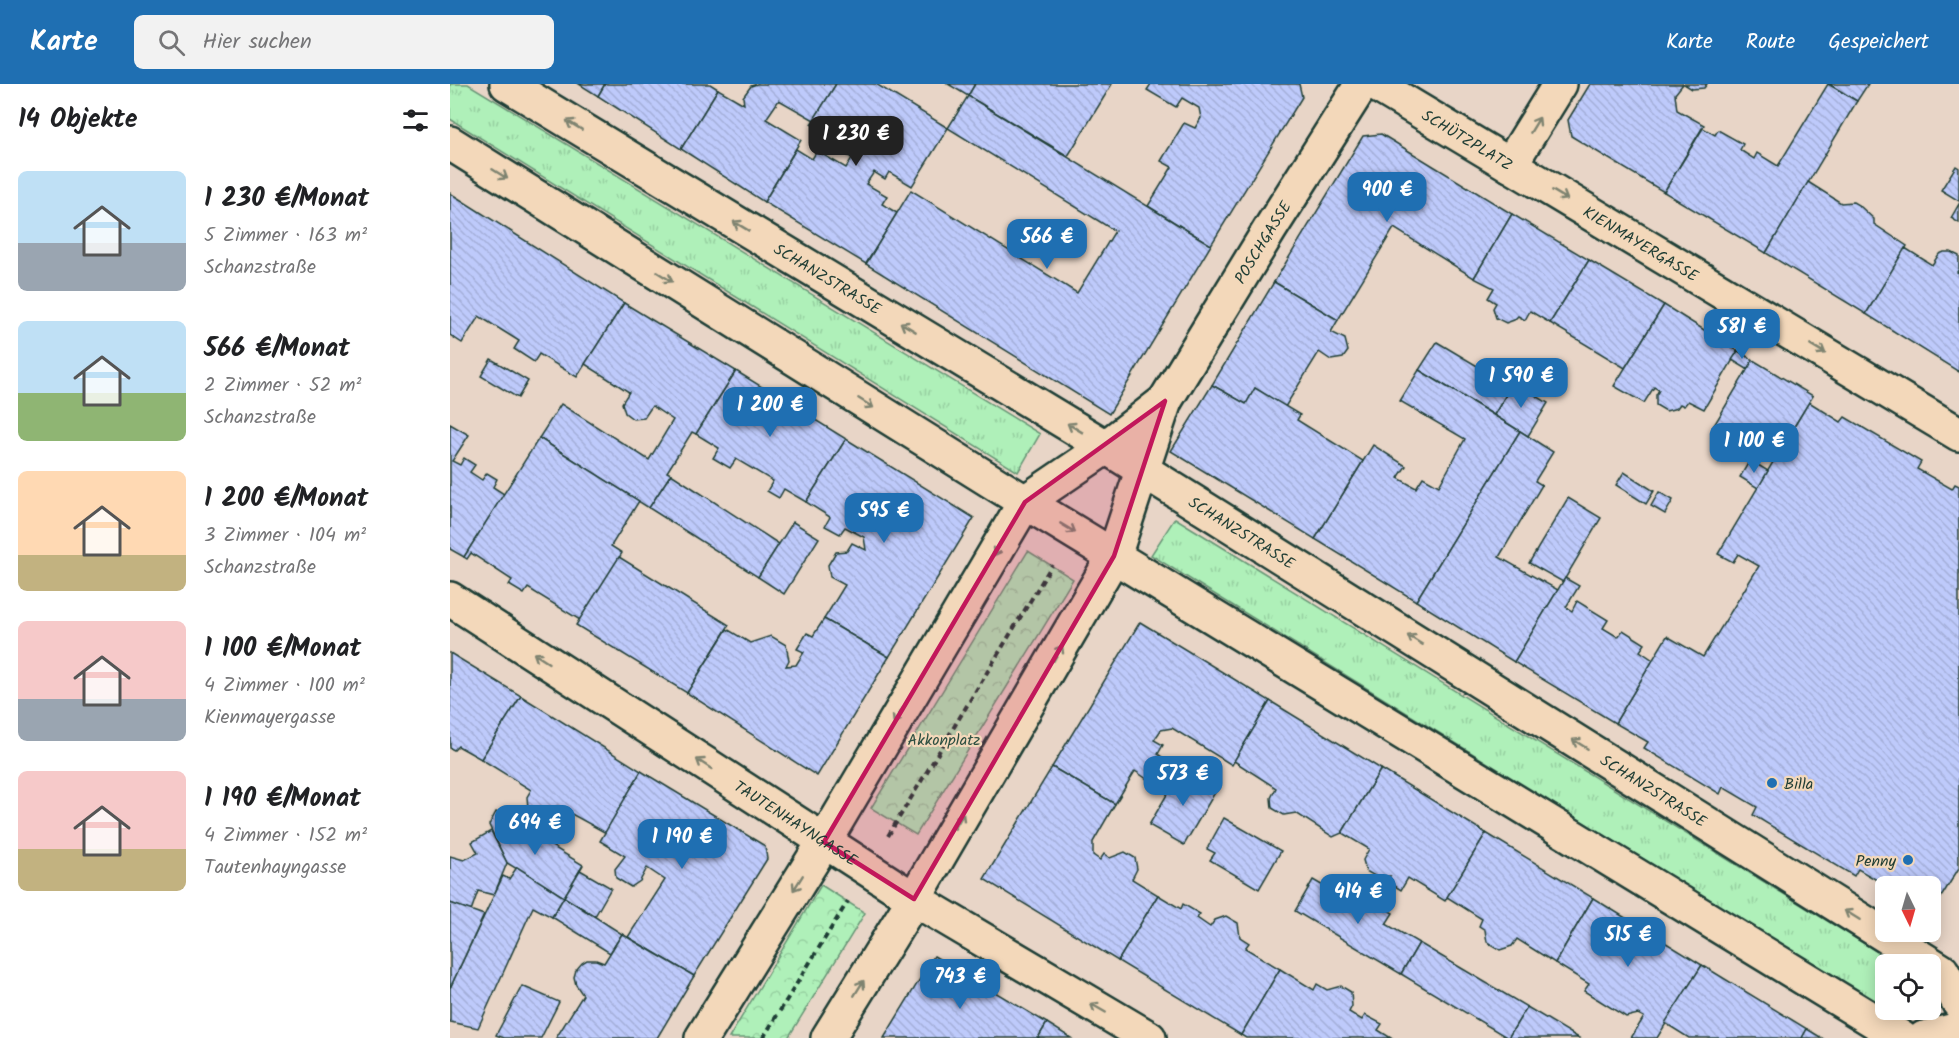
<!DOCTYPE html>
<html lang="de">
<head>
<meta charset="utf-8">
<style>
  :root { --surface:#fff; --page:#f2f2f2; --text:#202124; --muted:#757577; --accent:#1f6fb2 }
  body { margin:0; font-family:Kalam,sans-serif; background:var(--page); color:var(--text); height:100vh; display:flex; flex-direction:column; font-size:22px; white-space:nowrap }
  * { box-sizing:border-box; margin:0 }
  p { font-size:20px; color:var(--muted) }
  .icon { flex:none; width:33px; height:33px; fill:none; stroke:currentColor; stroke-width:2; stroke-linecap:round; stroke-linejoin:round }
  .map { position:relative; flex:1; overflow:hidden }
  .details { display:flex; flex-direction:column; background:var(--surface); width:450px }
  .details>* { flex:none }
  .needle { width:39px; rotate:175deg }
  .controls { position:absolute; left:1425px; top:792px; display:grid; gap:12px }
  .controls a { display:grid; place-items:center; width:66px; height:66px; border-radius:9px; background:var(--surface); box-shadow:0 3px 15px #0003; font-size:30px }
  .price { position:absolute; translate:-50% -51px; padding:0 14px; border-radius:12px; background:var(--accent); color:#fff; font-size:20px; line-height:39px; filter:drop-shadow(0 2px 3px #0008) }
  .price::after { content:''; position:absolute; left:50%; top:36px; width:18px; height:14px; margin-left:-9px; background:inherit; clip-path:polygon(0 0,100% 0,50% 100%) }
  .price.on { background:#222; color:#fff }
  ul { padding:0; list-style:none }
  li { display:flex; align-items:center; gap:18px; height:150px; padding:0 18px }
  li span { display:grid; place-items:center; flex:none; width:168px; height:120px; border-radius:9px; color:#555 }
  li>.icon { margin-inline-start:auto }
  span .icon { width:72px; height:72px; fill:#fffc; stroke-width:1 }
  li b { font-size:26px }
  h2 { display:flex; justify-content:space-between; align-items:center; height:72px; padding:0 18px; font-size:26px }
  header { display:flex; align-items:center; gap:36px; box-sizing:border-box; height:84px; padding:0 30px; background:var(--accent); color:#fff }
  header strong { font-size:28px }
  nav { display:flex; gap:33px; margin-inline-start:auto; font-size:21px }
  .search { width:420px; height:54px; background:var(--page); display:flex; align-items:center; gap:15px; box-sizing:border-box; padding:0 21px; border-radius:9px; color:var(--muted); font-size:22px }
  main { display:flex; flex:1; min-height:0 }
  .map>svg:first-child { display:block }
  .grass { fill:url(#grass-tufts); stroke:#679676; stroke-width:1.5 }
  .park { fill:url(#park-crowns); stroke:#679676; stroke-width:1.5 }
  .building { fill:url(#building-back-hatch); stroke:#1f3d34; stroke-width:1.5 }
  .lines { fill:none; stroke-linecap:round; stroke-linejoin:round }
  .minor-casing { stroke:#1f3d34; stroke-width:38 }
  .path { stroke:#1f3d34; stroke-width:4; stroke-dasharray:6 4.5; stroke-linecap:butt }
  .minor { stroke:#f3d8ba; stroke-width:33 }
  .oneway { stroke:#7e8370 }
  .marked { fill:#c2185b; fill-opacity:0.2; stroke:#c2185b; stroke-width:4.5; stroke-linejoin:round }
  .poi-dot { fill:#1f6fb2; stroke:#f3d8ba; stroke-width:2 }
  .labels { text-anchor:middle; stroke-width:4.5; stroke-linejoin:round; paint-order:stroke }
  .street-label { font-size:16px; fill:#1f3d34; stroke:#f3d8ba }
  .park-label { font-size:16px; fill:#2d4f41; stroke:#f3d8ba }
  .poi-label { font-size:16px; fill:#1f3d34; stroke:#f3d8ba; text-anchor:start }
</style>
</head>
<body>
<header>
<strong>Karte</strong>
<div class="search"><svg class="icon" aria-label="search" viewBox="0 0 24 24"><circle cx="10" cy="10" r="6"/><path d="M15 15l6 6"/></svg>Hier suchen</div>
<nav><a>Karte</a><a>Route</a><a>Gespeichert</a></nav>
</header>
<main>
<section class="details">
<h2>14 Objekte<svg class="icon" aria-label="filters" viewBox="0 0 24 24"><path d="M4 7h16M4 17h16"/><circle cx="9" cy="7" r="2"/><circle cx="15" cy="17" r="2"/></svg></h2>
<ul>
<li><span style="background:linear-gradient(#bfe0f5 60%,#9aa5b1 0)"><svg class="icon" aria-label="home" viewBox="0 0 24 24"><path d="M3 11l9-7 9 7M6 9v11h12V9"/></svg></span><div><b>1 230 €/Monat</b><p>5 Zimmer · 163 m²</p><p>Schanzstraße</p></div></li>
<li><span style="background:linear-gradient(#bfe0f5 60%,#8fb573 0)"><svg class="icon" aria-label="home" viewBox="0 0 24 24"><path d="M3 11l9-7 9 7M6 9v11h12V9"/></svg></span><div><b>566 €/Monat</b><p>2 Zimmer · 52 m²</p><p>Schanzstraße</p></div></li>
<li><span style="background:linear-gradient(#ffd9b3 70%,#c2b280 0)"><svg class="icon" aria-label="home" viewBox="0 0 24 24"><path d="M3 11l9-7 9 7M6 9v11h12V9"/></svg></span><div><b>1 200 €/Monat</b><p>3 Zimmer · 104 m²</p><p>Schanzstraße</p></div></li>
<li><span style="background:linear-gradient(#f6c9c9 65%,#9aa5b1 0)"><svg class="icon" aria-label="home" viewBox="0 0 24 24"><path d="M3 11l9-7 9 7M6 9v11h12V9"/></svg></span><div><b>1 100 €/Monat</b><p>4 Zimmer · 100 m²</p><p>Kienmayergasse</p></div></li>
<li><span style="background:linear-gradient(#f6c9c9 65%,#c2b280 0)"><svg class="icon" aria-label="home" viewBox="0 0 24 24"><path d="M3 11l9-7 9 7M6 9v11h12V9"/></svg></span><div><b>1 190 €/Monat</b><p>4 Zimmer · 152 m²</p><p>Tautenhayngasse</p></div></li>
</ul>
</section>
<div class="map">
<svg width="1509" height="954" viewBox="0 0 1509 954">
  <defs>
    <pattern id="grass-tufts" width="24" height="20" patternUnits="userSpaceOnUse" patternTransform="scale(1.5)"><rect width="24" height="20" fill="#aff0b9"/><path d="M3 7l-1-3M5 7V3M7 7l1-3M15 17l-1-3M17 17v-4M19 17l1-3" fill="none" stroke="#96cfa0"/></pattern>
    <pattern id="park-crowns" width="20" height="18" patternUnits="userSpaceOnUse" patternTransform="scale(1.5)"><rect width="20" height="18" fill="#aff0b9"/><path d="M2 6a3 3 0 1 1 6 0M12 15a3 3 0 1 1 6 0" fill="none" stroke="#96cfa0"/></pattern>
    <pattern id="building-back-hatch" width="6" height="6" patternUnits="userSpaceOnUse" patternTransform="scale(1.5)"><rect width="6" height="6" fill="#becafb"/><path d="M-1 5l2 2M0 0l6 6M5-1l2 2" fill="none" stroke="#a3aed8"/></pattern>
  </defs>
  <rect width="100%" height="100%" fill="#e8d5c7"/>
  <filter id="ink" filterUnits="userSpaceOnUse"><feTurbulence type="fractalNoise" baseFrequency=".0167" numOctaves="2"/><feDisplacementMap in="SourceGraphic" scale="12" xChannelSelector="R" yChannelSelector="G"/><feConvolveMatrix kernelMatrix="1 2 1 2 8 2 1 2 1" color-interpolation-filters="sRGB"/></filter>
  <g filter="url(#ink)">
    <g class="grass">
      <polygon points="0,0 18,0 590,350 568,388 0,35"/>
      <polygon points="725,434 1447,880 1436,880 1435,924 701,471"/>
    </g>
    <g class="park">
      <polygon points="578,467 623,495 466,751 421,724"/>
      <polygon points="371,801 415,829 338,954 279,954"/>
    </g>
    <g class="building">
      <polygon points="129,0 155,0 148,12"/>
      <polygon points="155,0 260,0 268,5 231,65 148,12"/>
      <polygon points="307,0 386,0 364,36 329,16 316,35 351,56 314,118 231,65 268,5 294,20 293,13 301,2"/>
      <polygon points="386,0 426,0 498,44 462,102 439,88 435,95 424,88 416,100 437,112 432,120 447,129 416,180 314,118 346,65 362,75 367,67 396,84 402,74 393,69 397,62 361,40"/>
      <polygon points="498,0 525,0 518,12"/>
      <polygon points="525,0 662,0 618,72 518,12"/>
      <polygon points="701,0 849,0 852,13 761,161 698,122 722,83 711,77 734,39 745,44 751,34 749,24 732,14 726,23 697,6"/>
      <polygon points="1140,0 1233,0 1225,10 1227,26 1254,41 1214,108 1121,52 1118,36"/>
      <polygon points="1234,0 1257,0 1254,4 1242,5"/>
      <polygon points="1378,0 1407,17 1316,169 1214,108 1253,44 1265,51 1268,46 1293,60 1290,66 1304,75 1307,69 1328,82"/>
      <polygon points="1379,0 1418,0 1407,17"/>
      <polygon points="518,12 761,161 659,330 416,180 461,106 627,209 665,147 498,44"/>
      <polygon points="931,50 1062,130 1024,194 944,144 888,236 824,198 913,52"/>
      <polygon points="1506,82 1509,84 1509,117 1491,106"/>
      <polygon points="1358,98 1391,119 1403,118 1410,122 1424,135 1424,140 1457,162 1416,230 1316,169"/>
      <polygon points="0,109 174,219 127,293 89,270 84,278 64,265 69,257 29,232 12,259 0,251"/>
      <polygon points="1509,120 1509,139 1501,134"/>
      <polygon points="1062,130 1139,176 1100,239 1080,227 1075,236 1068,232 1064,236 1056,239 1046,234 1043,224 1046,219 1038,214 1044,204 1024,194"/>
      <polygon points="1455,164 1482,181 1489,170 1494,168 1501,168 1509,172 1509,185 1507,188 1509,189 1509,288 1416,230"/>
      <polygon points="1139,176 1214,221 1175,284 1100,239"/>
      <polygon points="824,198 888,236 881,248 895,255 898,267 893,274 881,276 869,268 835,323 805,304 796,320 762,301"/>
      <polygon points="174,219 286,287 246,350 242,348 217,388 221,390 199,424 89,354 111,320 199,376 223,336 202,322 194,334 183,335 175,329 172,319 179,308 135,280"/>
      <polygon points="1214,221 1288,267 1254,325 1238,317 1234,322 1230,320 1227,324 1216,327 1206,321 1206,311 1209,306 1204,303 1194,319 1164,302"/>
      <polygon points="987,258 1061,302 1044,331 969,286"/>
      <polygon points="1288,267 1303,276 1297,285 1282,276"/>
      <polygon points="41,275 78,297 68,314 31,292"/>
      <polygon points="1303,276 1363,312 1327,370 1286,345 1283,350 1274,344 1272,348 1263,343"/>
      <polygon points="969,286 1070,347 966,517 865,455 923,361 956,382 948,394 966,404 973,393 989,402 1015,355 950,317"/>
      <polygon points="286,287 396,355 356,418 334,405 329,414 317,407 323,397 286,375 280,384 263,374 269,364 246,350"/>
      <polygon points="1064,298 1098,319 1078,352 1044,331"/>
      <polygon points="762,301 796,320 805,304 850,331 847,336 913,377 865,455 721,367"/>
      <polygon points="1359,318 1391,338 1395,333 1471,378 1467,385 1502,405 1505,400 1509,402 1509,784 1480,831 1480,802 1437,802 1408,785 1404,792 1303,731 1307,723 1273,703 1270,710 1194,664 1198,658 1165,639 1217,552 1253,573 1309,482 1288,470 1283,478 1268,470"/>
      <polygon points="0,340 19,351 2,377 10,381 14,374 25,381 20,388 32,396 37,389 47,395 43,403 54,410 14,473 0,465"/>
      <polygon points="1070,347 1103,368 1085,397 1092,401 1049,473 1108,506 1064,578 966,517"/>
      <polygon points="89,354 189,417 161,462 172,469 130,536 78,504 74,510 59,501 62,496 21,469 17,475 14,473"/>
      <polygon points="396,355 524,434 439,573 374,535 395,501 380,493 378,481 386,468 397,467 402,459 416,466 414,453 395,443 390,450 375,442 380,433 356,418"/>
      <polygon points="1300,376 1318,387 1308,404 1290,393"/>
      <polygon points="1174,388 1204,407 1196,420 1166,401"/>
      <polygon points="221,390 329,460 308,493 199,424"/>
      <polygon points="1209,408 1223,416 1215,430 1201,422"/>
      <polygon points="1118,414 1151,434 1113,498 1079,479"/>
      <polygon points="343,438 369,454 334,510 308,493"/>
      <polygon points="169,473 279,541 237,609 126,541"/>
      <polygon points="1115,494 1129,502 1116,523 1122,527 1127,517 1158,536 1153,544 1168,553 1173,546 1195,560 1190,567 1203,576 1165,639 1064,578"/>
      <polygon points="374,535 439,573 367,692 237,609 277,545 300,559 321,552 336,561 339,576 336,582 346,581 354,568 347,565 357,549 363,552"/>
      <polygon points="690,538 820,617 782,681 722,644 711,646 704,656 713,661 708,670 712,673 714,684 709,694 697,695 685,687 665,720 602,683"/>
      <polygon points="0,569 71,612 31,675 8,662 4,666 0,664"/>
      <polygon points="71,612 191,687 156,749 107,722 102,730 93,732 78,724 77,713 81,706 31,675"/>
      <polygon points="820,617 931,685 892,749 883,753 846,729 834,731 822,724 821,714 826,704 784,677"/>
      <polygon points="602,683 665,720 643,758 643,771 650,776 654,770 660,774 675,768 685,774 687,785 682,795 708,811 668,877 534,795"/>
      <polygon points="732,685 767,705 734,761 699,741"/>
      <polygon points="931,685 1036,749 995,817 958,794 951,806 937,797 940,792 928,794 916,787 913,776 919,765 892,749"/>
      <polygon points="191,687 315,762 317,775 244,892 178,853 215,796 197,784 190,797 181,803 166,794 165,785 175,772 150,757"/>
      <polygon points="46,728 133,781 114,813 57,779 39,741"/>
      <polygon points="774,734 831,767 809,805 760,776 765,769 757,765"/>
      <polygon points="41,747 57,779 44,811 28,807 21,827 0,819 0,772 14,776 28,769 22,758"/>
      <polygon points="1036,749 1143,814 1105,879 1067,855 1062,862 1050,866 1037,858 1035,846 1029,842 1032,835 997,813"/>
      <polygon points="67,783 114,813 102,833 83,823 28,944 0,938 0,904 53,792 59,795"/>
      <polygon points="130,786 161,804 145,832 114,813"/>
      <polygon points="863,796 899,817 905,807 943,829 936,840 969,859 951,890 845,827"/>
      <polygon points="708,811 731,825 733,820 750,830 747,834 760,843 765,836 776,832 788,839 790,853 799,859 795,864 830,885 791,951 668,877"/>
      <polygon points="114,813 172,850 160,869 102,833"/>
      <polygon points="1143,814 1252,881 1207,954 1181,954 1194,933 1188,930 1176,933 1134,907 1139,900 1105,879"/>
      <polygon points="0,819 34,831 0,904"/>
      <polygon points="172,850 244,892 207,954 106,954 133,911 126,901 124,893 126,886 132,879 137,876 146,876 154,879"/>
      <polygon points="969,859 1077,923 1058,954 951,890"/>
      <polygon points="484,872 597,939 588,954 434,954"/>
      <polygon points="1252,881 1357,945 1352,954 1239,954 1215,939"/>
      <polygon points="830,885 864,906 867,900 877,906 891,902 901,908 902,922 899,928 912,936 915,931 932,940 928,946 941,954 796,954 791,951"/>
      <polygon points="72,902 109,918 91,954 54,954 46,951"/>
      <polygon points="1077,923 1129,954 1058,954"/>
      <polygon points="597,939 621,954 588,954"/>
      <polygon points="1357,945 1372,954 1352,954"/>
    </g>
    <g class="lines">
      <defs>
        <g id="minor">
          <path id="s1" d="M57,0L656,363L1492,887L1509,919"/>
          <path id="s2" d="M925,0L1509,350"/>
          <polyline points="0,59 549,402 1452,954"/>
          <polyline points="1060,81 1110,0"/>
          <path id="s3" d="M0,515L464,815L699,954"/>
          <polyline points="252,954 374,758 575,418 656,363 715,317"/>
          <path id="s4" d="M378,954L464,815L664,472L715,317L820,145L912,0"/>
          <polyline points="1474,954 1509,945"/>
        </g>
      </defs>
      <use href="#minor" class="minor-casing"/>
      <g class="path">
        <polyline points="438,752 602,481"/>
        <polyline points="313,954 398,817"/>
      </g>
      <use href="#minor" class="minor"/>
    </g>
    <defs><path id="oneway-shaft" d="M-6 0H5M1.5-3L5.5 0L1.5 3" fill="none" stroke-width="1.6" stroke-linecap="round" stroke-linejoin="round" transform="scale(1.5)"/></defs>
    <g class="oneway">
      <use href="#oneway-shaft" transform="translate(124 41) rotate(-149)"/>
      <use href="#oneway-shaft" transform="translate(1085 41) rotate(-59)"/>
      <use href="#oneway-shaft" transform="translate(50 90) rotate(32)"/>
      <use href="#oneway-shaft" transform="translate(1110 111) rotate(31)"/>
      <use href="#oneway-shaft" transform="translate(291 142) rotate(-149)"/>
      <use href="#oneway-shaft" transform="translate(215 193) rotate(32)"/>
      <use href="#oneway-shaft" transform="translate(458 243) rotate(-149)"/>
      <use href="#oneway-shaft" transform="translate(1368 265) rotate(31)"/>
      <use href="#oneway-shaft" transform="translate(416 319) rotate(32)"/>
      <use href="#oneway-shaft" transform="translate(625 344) rotate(-149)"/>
      <use href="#oneway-shaft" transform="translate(618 444) rotate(31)"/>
      <use href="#oneway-shaft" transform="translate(548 464) rotate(120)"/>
      <use href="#oneway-shaft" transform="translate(965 556) rotate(-148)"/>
      <use href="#oneway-shaft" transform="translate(608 569) rotate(-60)"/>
      <use href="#oneway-shaft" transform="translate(91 574) rotate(-147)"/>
      <use href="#oneway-shaft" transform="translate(448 632) rotate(121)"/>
      <use href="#oneway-shaft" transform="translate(1130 660) rotate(-148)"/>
      <use href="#oneway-shaft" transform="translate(254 680) rotate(-147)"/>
      <use href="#oneway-shaft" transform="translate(509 737) rotate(-60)"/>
      <use href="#oneway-shaft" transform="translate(348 799) rotate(122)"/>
      <use href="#oneway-shaft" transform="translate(1402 831) rotate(-148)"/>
      <use href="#oneway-shaft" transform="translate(409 904) rotate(-58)"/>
      <use href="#oneway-shaft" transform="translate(648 924) rotate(-150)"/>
    </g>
  </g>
  <path class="marked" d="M715,317L664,472L464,815L374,758L575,418Z"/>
  <g class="poi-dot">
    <circle cx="1322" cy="699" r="6"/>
    <circle cx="1458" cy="776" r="6"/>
  </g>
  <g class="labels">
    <g class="street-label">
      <text dy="6" stroke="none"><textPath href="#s2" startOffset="108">SCHÜTZPLATZ</textPath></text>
      <text dy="6" stroke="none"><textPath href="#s4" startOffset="910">POSCHGASSE</textPath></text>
      <text dy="6" stroke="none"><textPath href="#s2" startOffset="310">KIENMAYERGASSE</textPath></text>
      <text dy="6" stroke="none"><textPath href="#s1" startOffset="375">SCHANZSTRASSE</textPath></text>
      <text dy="6" stroke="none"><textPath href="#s1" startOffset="861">SCHANZSTRASSE</textPath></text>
      <text dy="6" stroke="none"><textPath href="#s1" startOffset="1347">SCHANZSTRASSE</textPath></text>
      <text dy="6" stroke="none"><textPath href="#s3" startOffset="412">TAUTENHAYNGASSE</textPath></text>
    </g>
    <g class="park-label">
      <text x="494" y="661">Akkonplatz</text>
    </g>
    <g class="poi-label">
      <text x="1334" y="705">Billa</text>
      <text x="1446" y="782" text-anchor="end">Penny</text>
    </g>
  </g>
</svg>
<div class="controls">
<a><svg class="needle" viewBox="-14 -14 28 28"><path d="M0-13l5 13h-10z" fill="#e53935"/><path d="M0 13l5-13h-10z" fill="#757577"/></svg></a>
<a><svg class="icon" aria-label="locate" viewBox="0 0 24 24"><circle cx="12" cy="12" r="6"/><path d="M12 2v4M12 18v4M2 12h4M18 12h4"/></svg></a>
</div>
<b class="price on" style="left:406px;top:83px">1 230 €</b>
<b class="price" style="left:937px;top:139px">900 €</b>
<b class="price" style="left:597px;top:186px">566 €</b>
<b class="price" style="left:1292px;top:276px">581 €</b>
<b class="price" style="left:1071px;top:325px">1 590 €</b>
<b class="price" style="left:320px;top:354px">1 200 €</b>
<b class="price" style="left:1304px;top:390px">1 100 €</b>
<b class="price" style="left:434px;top:460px">595 €</b>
<b class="price" style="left:733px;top:723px">573 €</b>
<b class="price" style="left:85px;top:772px">694 €</b>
<b class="price" style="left:232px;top:786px">1 190 €</b>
<b class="price" style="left:908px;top:841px">414 €</b>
<b class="price" style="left:1178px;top:884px">515 €</b>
<b class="price" style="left:510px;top:926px">743 €</b>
</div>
</main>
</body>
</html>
